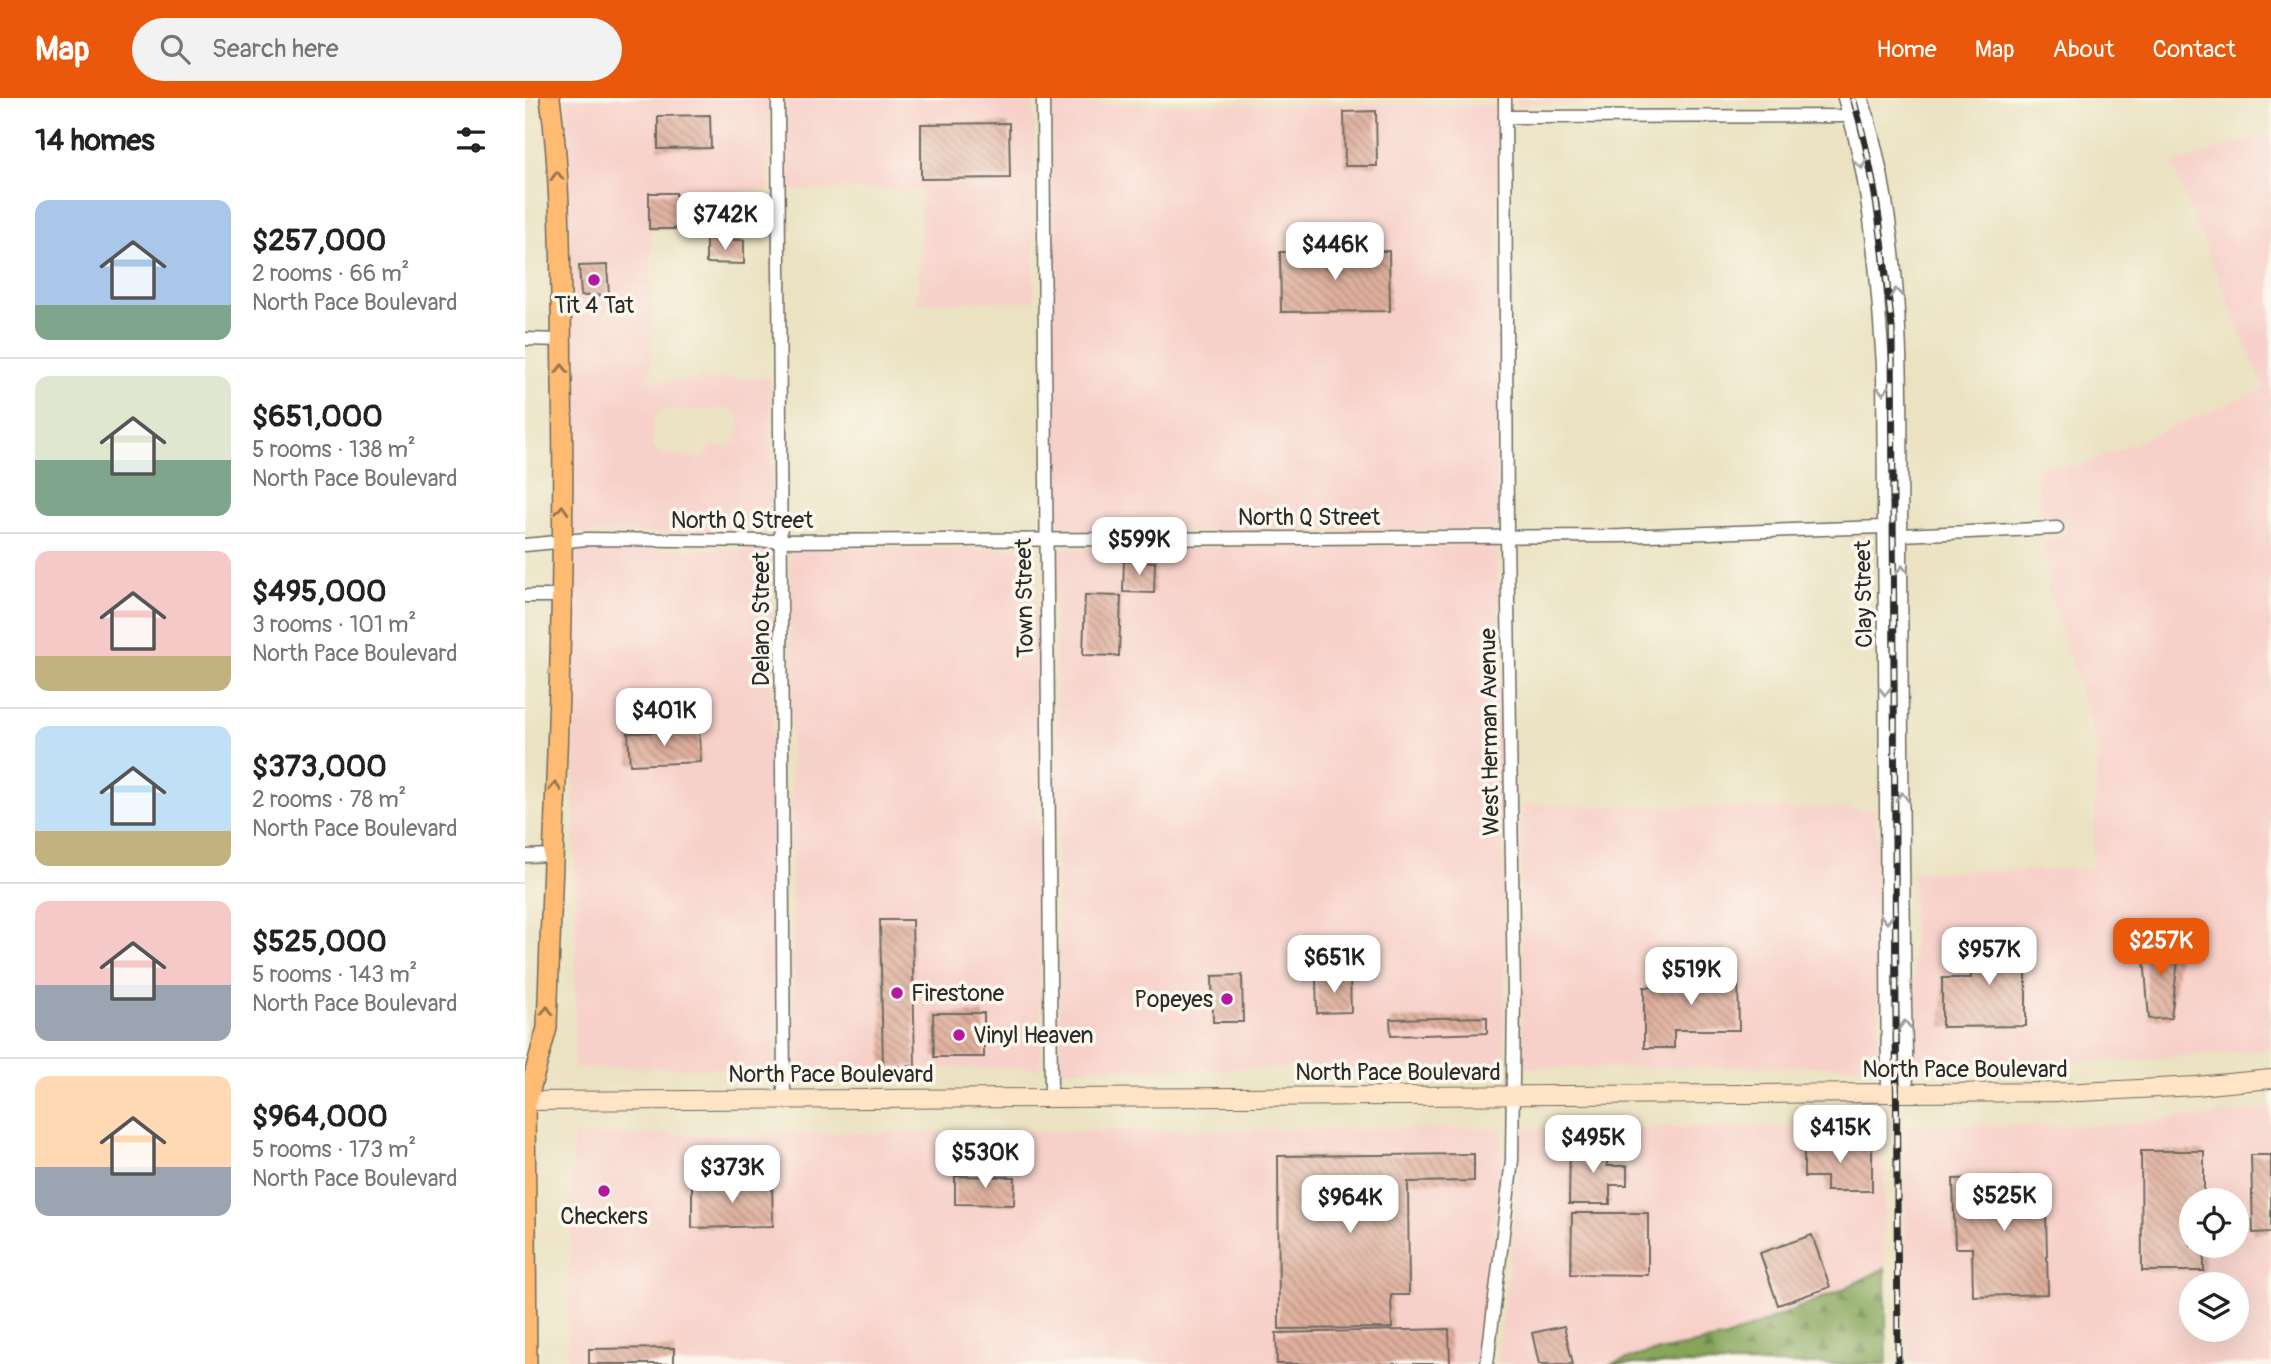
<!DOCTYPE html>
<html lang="en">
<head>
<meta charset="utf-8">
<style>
  :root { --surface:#fff; --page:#f2f2f2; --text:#222; --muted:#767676; --line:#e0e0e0; --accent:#ea580c }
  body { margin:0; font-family:Pangolin,sans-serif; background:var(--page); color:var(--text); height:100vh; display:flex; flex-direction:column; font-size:26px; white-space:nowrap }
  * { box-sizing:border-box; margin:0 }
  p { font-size:23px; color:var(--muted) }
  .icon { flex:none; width:38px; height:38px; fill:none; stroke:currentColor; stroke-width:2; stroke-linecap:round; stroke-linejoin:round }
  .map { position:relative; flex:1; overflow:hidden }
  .side { display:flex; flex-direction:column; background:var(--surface); width:525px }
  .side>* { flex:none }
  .controls { position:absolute; left:1654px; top:1090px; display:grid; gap:14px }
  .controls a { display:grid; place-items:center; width:70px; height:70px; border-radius:50%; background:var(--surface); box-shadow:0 7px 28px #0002; font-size:35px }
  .price { position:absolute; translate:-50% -60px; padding:0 16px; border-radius:14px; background:#fff; color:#222; font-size:23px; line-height:46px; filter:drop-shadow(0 2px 4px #0008) }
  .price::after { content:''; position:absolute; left:50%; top:42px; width:21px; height:16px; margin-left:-10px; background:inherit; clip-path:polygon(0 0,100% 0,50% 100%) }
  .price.selected { background:var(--accent); color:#fff }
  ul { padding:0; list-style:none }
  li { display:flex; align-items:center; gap:21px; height:175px; padding:0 35px }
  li+li { border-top:2px solid var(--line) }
  li span { display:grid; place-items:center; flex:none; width:196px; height:140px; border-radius:14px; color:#555 }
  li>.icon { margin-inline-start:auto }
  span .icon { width:84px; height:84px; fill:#fffc; stroke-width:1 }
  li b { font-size:30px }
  h2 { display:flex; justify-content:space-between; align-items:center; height:84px; padding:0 35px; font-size:30px }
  header { display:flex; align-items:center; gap:42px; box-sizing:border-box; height:98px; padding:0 35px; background:var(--accent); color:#fff }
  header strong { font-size:33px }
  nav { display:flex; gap:38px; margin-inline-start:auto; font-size:24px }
  .search { width:490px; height:63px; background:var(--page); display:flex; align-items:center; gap:18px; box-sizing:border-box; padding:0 24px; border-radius:38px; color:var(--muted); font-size:26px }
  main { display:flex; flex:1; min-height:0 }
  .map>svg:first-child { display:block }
  .built { fill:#f7d0c9; fill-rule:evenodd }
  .forest { fill:url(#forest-firs); stroke:#586842; stroke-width:2 }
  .building { fill:url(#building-back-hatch) }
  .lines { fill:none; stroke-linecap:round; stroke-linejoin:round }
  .minor-casing { stroke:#6e6b60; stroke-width:15 }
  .secondary-casing { stroke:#6e6b60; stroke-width:20 }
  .primary-casing { stroke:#6e6b60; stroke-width:22 }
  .minor { stroke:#fff; stroke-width:12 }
  .secondary { stroke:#ffe4c6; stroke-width:18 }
  .primary { stroke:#ffbb71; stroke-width:19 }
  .rail-casing { stroke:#2b2b2b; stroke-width:7 }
  .rail { stroke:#fbf7ec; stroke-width:4.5; stroke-dasharray:13; stroke-linecap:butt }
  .oneway { stroke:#a0a0a0 }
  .oneway2 { stroke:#95734e }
  .poi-dot { fill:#b5179e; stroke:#fbf7ec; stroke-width:2.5 }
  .labels { text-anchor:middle; stroke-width:7; stroke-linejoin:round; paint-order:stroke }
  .poi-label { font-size:23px; fill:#2b2b2b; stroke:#fbf7ec }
  .street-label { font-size:23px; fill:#2b2b2b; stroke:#fbf7ec }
</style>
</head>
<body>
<header>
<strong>Map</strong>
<div class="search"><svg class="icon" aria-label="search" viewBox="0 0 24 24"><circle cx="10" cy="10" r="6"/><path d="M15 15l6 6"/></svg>Search here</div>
<nav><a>Home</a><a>Map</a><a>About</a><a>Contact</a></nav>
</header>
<main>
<section class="side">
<h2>14 homes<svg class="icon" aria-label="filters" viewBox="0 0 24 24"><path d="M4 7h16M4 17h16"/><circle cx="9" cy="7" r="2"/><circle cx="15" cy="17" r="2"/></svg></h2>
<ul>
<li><span style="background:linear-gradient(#a9c7e8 75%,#7fa58c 0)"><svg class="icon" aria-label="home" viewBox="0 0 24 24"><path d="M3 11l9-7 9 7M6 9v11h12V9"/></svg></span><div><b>$257,000</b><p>2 rooms · 66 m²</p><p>North Pace Boulevard</p></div></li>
<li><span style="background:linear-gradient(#dfe7d0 60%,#7fa58c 0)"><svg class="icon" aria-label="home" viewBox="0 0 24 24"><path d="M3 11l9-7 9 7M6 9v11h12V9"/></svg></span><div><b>$651,000</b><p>5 rooms · 138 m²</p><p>North Pace Boulevard</p></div></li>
<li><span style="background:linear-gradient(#f6c9c9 75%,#c2b280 0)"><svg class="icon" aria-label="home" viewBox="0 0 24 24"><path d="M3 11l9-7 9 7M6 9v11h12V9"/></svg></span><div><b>$495,000</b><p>3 rooms · 101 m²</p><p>North Pace Boulevard</p></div></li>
<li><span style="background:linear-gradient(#bfe0f5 75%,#c2b280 0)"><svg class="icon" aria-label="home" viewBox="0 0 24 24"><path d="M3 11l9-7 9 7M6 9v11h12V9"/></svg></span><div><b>$373,000</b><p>2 rooms · 78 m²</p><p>North Pace Boulevard</p></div></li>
<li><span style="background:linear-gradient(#f6c9c9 60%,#9aa5b1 0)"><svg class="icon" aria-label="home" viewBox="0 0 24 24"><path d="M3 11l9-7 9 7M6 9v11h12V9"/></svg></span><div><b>$525,000</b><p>5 rooms · 143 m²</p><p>North Pace Boulevard</p></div></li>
<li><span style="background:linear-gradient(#ffd9b3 65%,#9aa5b1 0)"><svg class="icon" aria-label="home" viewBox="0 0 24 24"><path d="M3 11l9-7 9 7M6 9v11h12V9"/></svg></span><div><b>$964,000</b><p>5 rooms · 173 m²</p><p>North Pace Boulevard</p></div></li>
</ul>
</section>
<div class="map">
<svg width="1746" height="1266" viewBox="0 0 1746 1266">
  <defs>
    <pattern id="forest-firs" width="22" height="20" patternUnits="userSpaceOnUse" patternTransform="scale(1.75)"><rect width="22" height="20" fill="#85a559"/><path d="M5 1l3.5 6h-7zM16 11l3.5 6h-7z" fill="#6d874a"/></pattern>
    <pattern id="building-back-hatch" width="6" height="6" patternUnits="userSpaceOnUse" patternTransform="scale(1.75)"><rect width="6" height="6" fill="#dfaf9d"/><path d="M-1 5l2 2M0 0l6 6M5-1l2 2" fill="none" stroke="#b58f80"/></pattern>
  </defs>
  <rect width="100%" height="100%" fill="#fbf7ec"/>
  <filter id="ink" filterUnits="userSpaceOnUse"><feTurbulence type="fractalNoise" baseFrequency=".0143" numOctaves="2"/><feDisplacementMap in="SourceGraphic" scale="14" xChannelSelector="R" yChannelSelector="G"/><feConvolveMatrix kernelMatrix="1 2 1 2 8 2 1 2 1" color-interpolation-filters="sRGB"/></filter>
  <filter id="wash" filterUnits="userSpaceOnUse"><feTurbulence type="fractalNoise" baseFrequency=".00686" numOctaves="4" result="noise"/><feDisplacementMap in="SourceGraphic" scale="28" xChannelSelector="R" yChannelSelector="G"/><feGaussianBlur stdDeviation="1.57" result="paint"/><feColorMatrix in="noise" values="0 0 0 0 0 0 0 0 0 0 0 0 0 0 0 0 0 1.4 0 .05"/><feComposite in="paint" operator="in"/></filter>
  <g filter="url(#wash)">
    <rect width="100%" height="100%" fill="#ebe2c1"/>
    <g class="built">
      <path d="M42,0H244V92L126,98V283L246,280L247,435H47L48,339ZM138,311H207L215,319L211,344L202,350L185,348L184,355L174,361L134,355L127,347L129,318Z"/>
      <polygon points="262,0 509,0 509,203 391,205 397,92 263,92"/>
      <polygon points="527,0 529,5 971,7 973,431 529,434"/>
      <polygon points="990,0 1083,0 1083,4 990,7"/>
      <polygon points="1746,35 1746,951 1611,962 1390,967 1387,774 1567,771 1573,649 1524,494 1518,439 1541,438 1541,422 1517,423 1511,367 1555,368 1739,291 1647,67"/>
      <polygon points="973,447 980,899 979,970 535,971 529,450"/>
      <polygon points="510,450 516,970 268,970 265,451"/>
      <polygon points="47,451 247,451 250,970 49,970 51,878"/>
      <polygon points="996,707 1351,711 1354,968 997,970"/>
      <path d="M1746,1011V1266H1387L1380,1236L1381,1028L1583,1027ZM1666,1102H1712V1148H1666ZM1666,1186H1712V1232H1666Z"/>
      <polygon points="1358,1028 1360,1170 1314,1193 1201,1240 1123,1255 1085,1266 972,1266 994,1082 996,1030"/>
      <polygon points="978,1030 976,1081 953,1266 42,1266 48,1037"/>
    </g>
    <polygon class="forest" points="1360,1170 1362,1266 1085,1266 1123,1255 1201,1240 1314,1193"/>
    <g id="blocks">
      <g class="building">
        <polygon points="851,13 852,68 820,68 819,14"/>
        <polygon points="185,17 186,50 133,51 133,18"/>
        <polygon points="484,25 485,80 396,81 396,26"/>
        <rect x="124" y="95" width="27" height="36"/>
        <polygon points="181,141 219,142 219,166 181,165"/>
        <polygon points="864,153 865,213 756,214 755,154"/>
        <polygon points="82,167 84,197 56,198 54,168"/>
        <polygon points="599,463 630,464 629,495 598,494"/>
        <polygon points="560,497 596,498 594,558 558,557"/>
        <polygon points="174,633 176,664 105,667 103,635"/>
        <polygon points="355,822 387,822 390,968 358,969"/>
        <polygon points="1501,840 1501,928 1417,929 1417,880 1446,880 1445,841"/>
        <polygon points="1618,846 1655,846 1646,920 1624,921"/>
        <polygon points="1213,874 1214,932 1149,932 1149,950 1119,950 1119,889 1151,889 1151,875"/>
        <polygon points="717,877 718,924 688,924 687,878"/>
        <polygon points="825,879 826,914 792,915 791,880"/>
        <polygon points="408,915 459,915 459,959 409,959"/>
        <polygon points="962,919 962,935 866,938 865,921"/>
        <polygon points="1279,1045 1347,1045 1347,1093 1301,1093 1301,1079 1279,1079"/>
        <polygon points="1045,1046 1082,1046 1082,1068 1102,1068 1102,1087 1085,1087 1085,1106 1044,1106"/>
        <polygon points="1616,1053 1679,1053 1679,1102 1666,1102 1666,1148 1679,1148 1679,1173 1617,1173"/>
        <polygon points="949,1056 949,1083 883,1084 884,1197 866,1197 867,1230 754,1231 753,1058"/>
        <polygon points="1726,1057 1746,1057 1746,1134 1728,1135"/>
        <polygon points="430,1078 490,1079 489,1107 430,1106"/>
        <polygon points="1520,1078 1523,1196 1448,1198 1447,1150 1430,1150 1428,1081"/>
        <polygon points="167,1084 247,1084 248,1128 167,1130"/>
        <polygon points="1047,1115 1123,1115 1123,1177 1046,1176"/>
        <polygon points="1287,1137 1305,1189 1253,1207 1235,1155"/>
        <polygon points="1039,1228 1048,1266 1014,1266 1007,1235"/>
        <polygon points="924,1231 925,1266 752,1266 751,1235"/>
        <polygon points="149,1250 149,1266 64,1266 64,1251"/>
      </g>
    </g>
  </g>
  <g filter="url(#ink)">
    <use href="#blocks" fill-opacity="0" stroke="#6e6b60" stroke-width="2"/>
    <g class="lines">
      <defs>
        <g id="minor">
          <polyline points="253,0 259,1000"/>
          <polyline points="518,0 526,1000"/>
          <path d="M1319,0C1346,87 1352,177 1358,267L1363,995"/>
          <path d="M1337,0C1383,147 1376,304 1376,456C1377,636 1377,815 1382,995"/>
          <polyline points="980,19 1343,18"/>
          <polyline points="0,241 36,242"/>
          <polyline points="1376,437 1532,430"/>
          <polyline points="0,447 62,441 256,443 1095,438 1358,429"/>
          <polyline points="0,498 35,498"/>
          <polyline points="0,758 27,757"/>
          <polyline points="962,1266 987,1062 989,899 982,439 980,0"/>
        </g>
        <polyline id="secondary" points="0,1003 1556,994 1671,988 1746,981"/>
        <g id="primary">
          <polyline points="0,994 2,1266"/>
          <path d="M2,1003L22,930C29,715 41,500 37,285C35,190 38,94 25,0"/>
        </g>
      </defs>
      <use href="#minor" class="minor-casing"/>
      <use href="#secondary" class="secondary-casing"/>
      <use href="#primary" class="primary-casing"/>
      <use href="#minor" class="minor"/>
      <use href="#secondary" class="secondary"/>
      <use href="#primary" class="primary"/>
      <defs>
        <path id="rail" d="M1328,0C1351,75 1358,153 1367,230L1373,1266"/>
      </defs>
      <use href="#rail" class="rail-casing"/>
      <use href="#rail" class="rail"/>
    </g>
    <defs><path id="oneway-chevron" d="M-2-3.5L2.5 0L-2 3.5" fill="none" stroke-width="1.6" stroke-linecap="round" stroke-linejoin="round" transform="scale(1.75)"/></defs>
    <g class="oneway">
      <use href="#oneway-chevron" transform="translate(1336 66) rotate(78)"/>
      <use href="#oneway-chevron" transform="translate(1371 195) rotate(-95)"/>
      <use href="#oneway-chevron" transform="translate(1358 292) rotate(90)"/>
      <use href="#oneway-chevron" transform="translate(1377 472) rotate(-90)"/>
      <use href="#oneway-chevron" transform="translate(1360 593) rotate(89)"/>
      <use href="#oneway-chevron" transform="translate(1377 699) rotate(-90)"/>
      <use href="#oneway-chevron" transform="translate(1362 821) rotate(89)"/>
      <use href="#oneway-chevron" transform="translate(1380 927) rotate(-92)"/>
    </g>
    <g class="oneway2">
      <use href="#oneway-chevron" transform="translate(32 78) rotate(-93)"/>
      <use href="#oneway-chevron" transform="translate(37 271) rotate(-91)"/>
      <use href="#oneway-chevron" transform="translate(37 412) rotate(-88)"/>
      <use href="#oneway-chevron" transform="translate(30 689) rotate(-88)"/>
      <use href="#oneway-chevron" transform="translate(22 913) rotate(-88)"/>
    </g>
  </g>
  <g class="poi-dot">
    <circle cx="69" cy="182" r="7"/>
    <circle cx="372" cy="895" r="7"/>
    <circle cx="702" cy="901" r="7"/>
    <circle cx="434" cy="937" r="7"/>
    <circle cx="79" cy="1093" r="7"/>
  </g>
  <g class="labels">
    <g class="poi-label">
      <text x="69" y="215">Tit 4 Tat</text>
      <text x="386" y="903" text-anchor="start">Firestone</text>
      <text x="688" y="909" text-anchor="end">Popeyes</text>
      <text x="448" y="945" text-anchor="start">Vinyl Heaven</text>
      <text x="79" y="1126">Checkers</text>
    </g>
    <g class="street-label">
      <text x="784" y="427">North Q Street</text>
      <text x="217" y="430">North Q Street</text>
      <text transform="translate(1338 496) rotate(-91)" y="8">Clay Street</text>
      <text transform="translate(499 500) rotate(-91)" y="8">Town Street</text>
      <text transform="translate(236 521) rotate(-90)" y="8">Delano Street</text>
      <text transform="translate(964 634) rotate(-91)" y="8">West Herman Avenue</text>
      <text x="1440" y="979">North Pace Boulevard</text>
      <text x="873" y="982">North Pace Boulevard</text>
      <text x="306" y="984">North Pace Boulevard</text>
    </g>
  </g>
</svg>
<div class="controls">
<a><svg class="icon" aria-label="locate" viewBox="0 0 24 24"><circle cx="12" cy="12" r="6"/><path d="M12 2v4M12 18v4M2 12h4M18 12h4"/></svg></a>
<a><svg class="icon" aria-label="layers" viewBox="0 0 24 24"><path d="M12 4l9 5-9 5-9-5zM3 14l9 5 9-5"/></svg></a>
</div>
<b class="price" style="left:200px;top:154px">$742K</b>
<b class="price" style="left:810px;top:184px">$446K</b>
<b class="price" style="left:614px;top:479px">$599K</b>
<b class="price" style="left:139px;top:650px">$401K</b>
<b class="price selected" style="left:1636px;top:880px">$257K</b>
<b class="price" style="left:1464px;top:889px">$957K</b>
<b class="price" style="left:809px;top:897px">$651K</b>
<b class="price" style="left:1166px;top:909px">$519K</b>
<b class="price" style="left:1315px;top:1067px">$415K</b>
<b class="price" style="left:1068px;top:1077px">$495K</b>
<b class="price" style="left:460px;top:1092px">$530K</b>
<b class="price" style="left:207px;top:1107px">$373K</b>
<b class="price" style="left:1479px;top:1135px">$525K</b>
<b class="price" style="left:825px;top:1137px">$964K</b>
</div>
</main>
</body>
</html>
